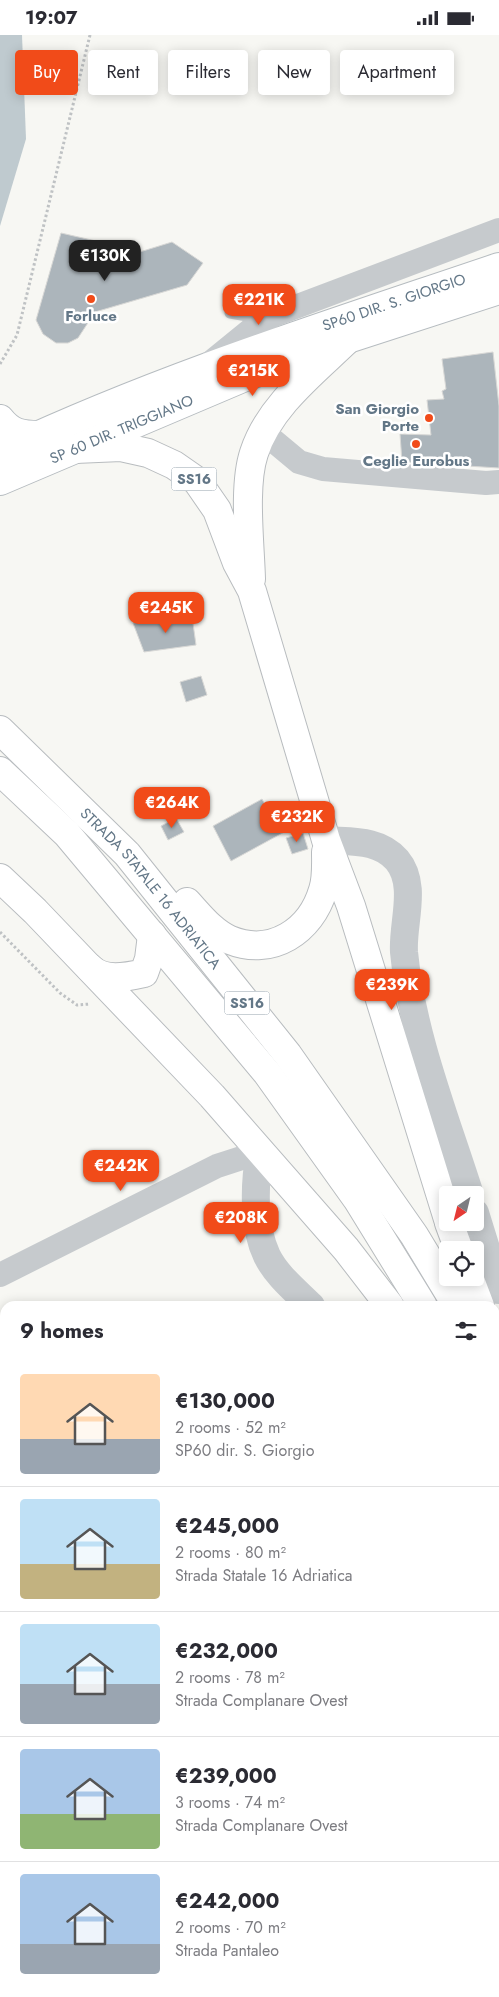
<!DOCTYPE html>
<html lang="en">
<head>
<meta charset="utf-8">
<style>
  :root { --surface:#fff; --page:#f2f2f3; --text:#2b2b33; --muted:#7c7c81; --line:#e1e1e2; --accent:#f14b19 }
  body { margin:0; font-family:Jost,sans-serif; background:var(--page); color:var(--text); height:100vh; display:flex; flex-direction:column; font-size:19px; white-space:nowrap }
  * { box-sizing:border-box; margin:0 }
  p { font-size:16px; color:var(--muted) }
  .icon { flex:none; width:28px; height:28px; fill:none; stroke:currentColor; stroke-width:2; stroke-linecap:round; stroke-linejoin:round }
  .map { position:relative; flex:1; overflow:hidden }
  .details { position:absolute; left:0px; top:1266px; width:500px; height:696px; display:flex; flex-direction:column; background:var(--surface); border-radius:15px 15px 0 0; box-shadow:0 2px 12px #0003 }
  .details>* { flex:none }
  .banner { position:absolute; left:15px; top:15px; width:470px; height:45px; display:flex; gap:10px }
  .needle { width:32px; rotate:215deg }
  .buttons { position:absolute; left:439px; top:1151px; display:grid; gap:10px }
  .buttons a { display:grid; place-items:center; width:45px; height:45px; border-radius:5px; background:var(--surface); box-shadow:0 2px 12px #0003; font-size:25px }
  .price { position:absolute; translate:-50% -42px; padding:0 11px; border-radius:10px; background:var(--accent); color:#fff; font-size:16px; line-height:32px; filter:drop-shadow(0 1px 2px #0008) }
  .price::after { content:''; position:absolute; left:50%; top:30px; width:15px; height:11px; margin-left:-8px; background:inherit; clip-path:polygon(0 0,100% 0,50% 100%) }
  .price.on { background:#222; color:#fff }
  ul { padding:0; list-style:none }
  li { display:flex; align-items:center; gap:15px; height:125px; padding:0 20px }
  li+li { border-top:1px solid var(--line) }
  li span { display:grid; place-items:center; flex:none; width:140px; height:100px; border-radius:5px; color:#555 }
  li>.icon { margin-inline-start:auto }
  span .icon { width:60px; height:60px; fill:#fffc; stroke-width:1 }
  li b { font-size:21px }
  h2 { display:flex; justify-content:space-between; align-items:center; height:60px; padding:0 20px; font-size:21px }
  .chip { padding:0 18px; border-radius:5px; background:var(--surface); box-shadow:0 2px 12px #0003; font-size:18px; line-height:45px }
  .chip.on { background:var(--accent); color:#fff }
  .status { display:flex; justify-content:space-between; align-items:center; height:35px; padding:0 25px; background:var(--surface); direction:ltr }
  .status svg { height:14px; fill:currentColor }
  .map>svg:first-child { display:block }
  .water { fill:#bfcacf }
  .building { fill:#acb5bb; stroke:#d8d8d6 }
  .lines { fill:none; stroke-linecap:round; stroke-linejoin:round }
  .secondary-casing { stroke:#b6bcc0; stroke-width:30 }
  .trunk-casing { stroke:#b8bcbf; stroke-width:30 }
  .path { stroke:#bfc2c4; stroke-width:3; stroke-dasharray:2.5 2.5; stroke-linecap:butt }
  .service { stroke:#c6cacd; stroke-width:11 }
  .minor { stroke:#c6cacd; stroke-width:24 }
  .tertiary { stroke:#c6cacd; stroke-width:28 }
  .secondary { stroke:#fff; stroke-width:28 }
  .trunk { stroke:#fff; stroke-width:28 }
  .poi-dot { fill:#f14b19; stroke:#fff; stroke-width:2 }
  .labels { text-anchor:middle; stroke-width:5; stroke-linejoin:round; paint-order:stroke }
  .shield { fill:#fff; stroke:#92a0ab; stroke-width:1 }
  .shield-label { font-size:14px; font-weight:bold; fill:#637787 }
  .street-label { font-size:15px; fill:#637787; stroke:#fff }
  .poi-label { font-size:15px; font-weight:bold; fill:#637787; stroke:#fff }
</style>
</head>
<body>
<div class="status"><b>19:07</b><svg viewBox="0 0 49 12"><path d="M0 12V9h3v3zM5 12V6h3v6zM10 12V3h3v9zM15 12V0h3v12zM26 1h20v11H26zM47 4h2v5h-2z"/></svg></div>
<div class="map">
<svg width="499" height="1962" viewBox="0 0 499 1962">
  <rect width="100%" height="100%" fill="#f7f7f3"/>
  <polygon class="water" points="0,0 22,0 26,104 0,191"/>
  <g class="building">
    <polygon points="61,198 109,209 104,228 172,207 203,228 187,250 95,277 78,303 68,308 56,308 43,299 36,285"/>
    <polygon points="493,317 499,371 499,433 402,427 400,399 431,400 427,365 444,364 442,356 446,354 442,324"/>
    <polygon points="192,581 196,610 144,617 133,588"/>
    <polygon points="201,641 207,660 186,667 180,647"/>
    <polygon points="262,764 269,777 276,773 288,795 231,826 213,791"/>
    <polygon points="176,783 184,797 168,805 161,791"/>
    <polygon points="303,798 308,814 292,819 286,803"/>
  </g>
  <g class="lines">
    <defs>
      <g id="secondary">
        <path d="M0,384C11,398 21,400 39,400"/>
        <path id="s1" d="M0,418C161,342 331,289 499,232"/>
        <path id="s2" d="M0,446L245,342L348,304L499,255"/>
      </g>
      <g id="trunk">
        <polyline points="75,414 121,412 148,418 174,430 197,446 217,475 237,528 252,556 326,805 351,871 448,1184"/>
        <path d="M251,544C250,508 243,451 254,418C269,371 314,337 348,304"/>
        <path id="s3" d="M0,695L127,819L288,1020L414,1200L457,1271"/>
        <polyline points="0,736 67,799 267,1038 357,1164 423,1271"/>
        <polyline points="0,843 35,876 212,1061 346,1214 390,1271"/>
        <path d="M187,867C200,881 212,897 230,905C272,922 311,896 323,855C327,843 326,829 326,817"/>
        <path d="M90,933C104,947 126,942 144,938L149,924L152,900"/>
        <polyline points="449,1188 459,1215"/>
        <polyline points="469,1242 480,1271"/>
        <polyline points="495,1303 499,1312"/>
        <polyline points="495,1336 499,1343"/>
        <polyline points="495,1398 499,1405"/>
      </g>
    </defs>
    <use href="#secondary" class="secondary-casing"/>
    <use href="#trunk" class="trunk-casing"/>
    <g class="path">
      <polyline points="0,329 17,300 90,0"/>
      <polyline points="0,897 60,958 77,970 90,969"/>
    </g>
    <polyline class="service" points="230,278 263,284"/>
    <g class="minor">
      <polyline points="210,328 253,293 274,280 499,195"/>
      <polyline points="263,397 299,427 323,434 486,448 499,447"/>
      <polyline points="0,1240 217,1131 260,1117"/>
    </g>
    <g class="tertiary">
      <path d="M326,805C351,807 379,804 397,825C418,850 402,888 404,917C412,1000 445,1081 470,1160"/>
      <path d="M260,1117C254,1149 253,1192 267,1221C277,1241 296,1256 311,1271"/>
      <polyline points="475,1178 499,1255"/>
      <polyline points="495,1465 499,1470"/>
    </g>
    <use href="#secondary" class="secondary"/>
    <use href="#trunk" class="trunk"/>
  </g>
  <g class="poi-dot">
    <circle cx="91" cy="264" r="5"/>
    <circle cx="429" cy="383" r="5"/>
    <circle cx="416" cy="409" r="5"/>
  </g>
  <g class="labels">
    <g class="shield">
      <rect x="171.5" y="432.5" width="45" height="23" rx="4"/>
      <rect x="224.5" y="956.5" width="45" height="23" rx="4"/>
    </g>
    <g class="shield-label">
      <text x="194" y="449">SS16</text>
      <text x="247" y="973">SS16</text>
    </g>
    <g class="street-label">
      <text dy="5" stroke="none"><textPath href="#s1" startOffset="422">SP60 DIR. S. GIORGIO</textPath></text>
      <text dy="5" stroke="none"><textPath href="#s2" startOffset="132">SP 60 DIR. TRIGGIANO</textPath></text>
      <text dy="5" stroke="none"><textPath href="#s3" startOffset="219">STRADA STATALE 16 ADRIATICA</textPath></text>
    </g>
    <g class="poi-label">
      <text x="91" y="286">Forluce</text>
      <text x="419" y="379" text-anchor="end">San Giorgio<tspan x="419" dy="17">Porte</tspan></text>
      <text x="416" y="431">Ceglie Eurobus</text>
    </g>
  </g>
</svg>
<div class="buttons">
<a><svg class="needle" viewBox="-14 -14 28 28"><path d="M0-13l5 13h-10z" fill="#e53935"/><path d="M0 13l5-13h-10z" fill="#7c7c81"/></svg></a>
<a><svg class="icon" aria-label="locate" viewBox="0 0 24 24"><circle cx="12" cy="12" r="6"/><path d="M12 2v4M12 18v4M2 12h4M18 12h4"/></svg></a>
</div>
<b class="price on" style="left:105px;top:247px">€130K</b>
<b class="price" style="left:259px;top:291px">€221K</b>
<b class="price" style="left:253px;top:362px">€215K</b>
<b class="price" style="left:166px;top:599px">€245K</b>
<b class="price" style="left:172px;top:794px">€264K</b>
<b class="price" style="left:297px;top:808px">€232K</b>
<b class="price" style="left:392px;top:976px">€239K</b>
<b class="price" style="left:121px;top:1157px">€242K</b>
<b class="price" style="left:241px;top:1209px">€208K</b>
<div class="banner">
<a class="chip on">Buy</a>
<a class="chip">Rent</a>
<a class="chip">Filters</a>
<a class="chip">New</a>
<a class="chip">Apartment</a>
</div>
<section class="details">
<h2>9 homes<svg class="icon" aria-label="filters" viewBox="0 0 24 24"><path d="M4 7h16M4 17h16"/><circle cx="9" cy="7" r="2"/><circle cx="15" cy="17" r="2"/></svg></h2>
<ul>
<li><span style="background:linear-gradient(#ffd9b3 65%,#9aa5b1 0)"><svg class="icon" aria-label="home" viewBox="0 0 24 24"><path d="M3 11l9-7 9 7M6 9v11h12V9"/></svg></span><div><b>€130,000</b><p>2 rooms · 52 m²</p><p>SP60 dir. S. Giorgio</p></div></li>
<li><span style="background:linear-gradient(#bfe0f5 65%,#c2b280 0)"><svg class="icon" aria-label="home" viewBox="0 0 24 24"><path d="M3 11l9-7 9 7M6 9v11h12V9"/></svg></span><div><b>€245,000</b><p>2 rooms · 80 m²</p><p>Strada Statale 16 Adriatica</p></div></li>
<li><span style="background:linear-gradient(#bfe0f5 60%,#9aa5b1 0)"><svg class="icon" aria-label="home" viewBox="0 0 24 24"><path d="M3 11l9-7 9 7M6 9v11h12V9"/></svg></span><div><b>€232,000</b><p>2 rooms · 78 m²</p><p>Strada Complanare Ovest</p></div></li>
<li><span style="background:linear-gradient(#a9c7e8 65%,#8fb573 0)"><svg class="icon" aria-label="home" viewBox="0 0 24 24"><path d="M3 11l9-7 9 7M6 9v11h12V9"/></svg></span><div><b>€239,000</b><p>3 rooms · 74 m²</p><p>Strada Complanare Ovest</p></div></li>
<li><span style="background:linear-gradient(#a9c7e8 70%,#9aa5b1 0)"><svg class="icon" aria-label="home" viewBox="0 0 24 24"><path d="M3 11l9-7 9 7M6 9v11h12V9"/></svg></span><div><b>€242,000</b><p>2 rooms · 70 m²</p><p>Strada Pantaleo</p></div></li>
</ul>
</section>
</div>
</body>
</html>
